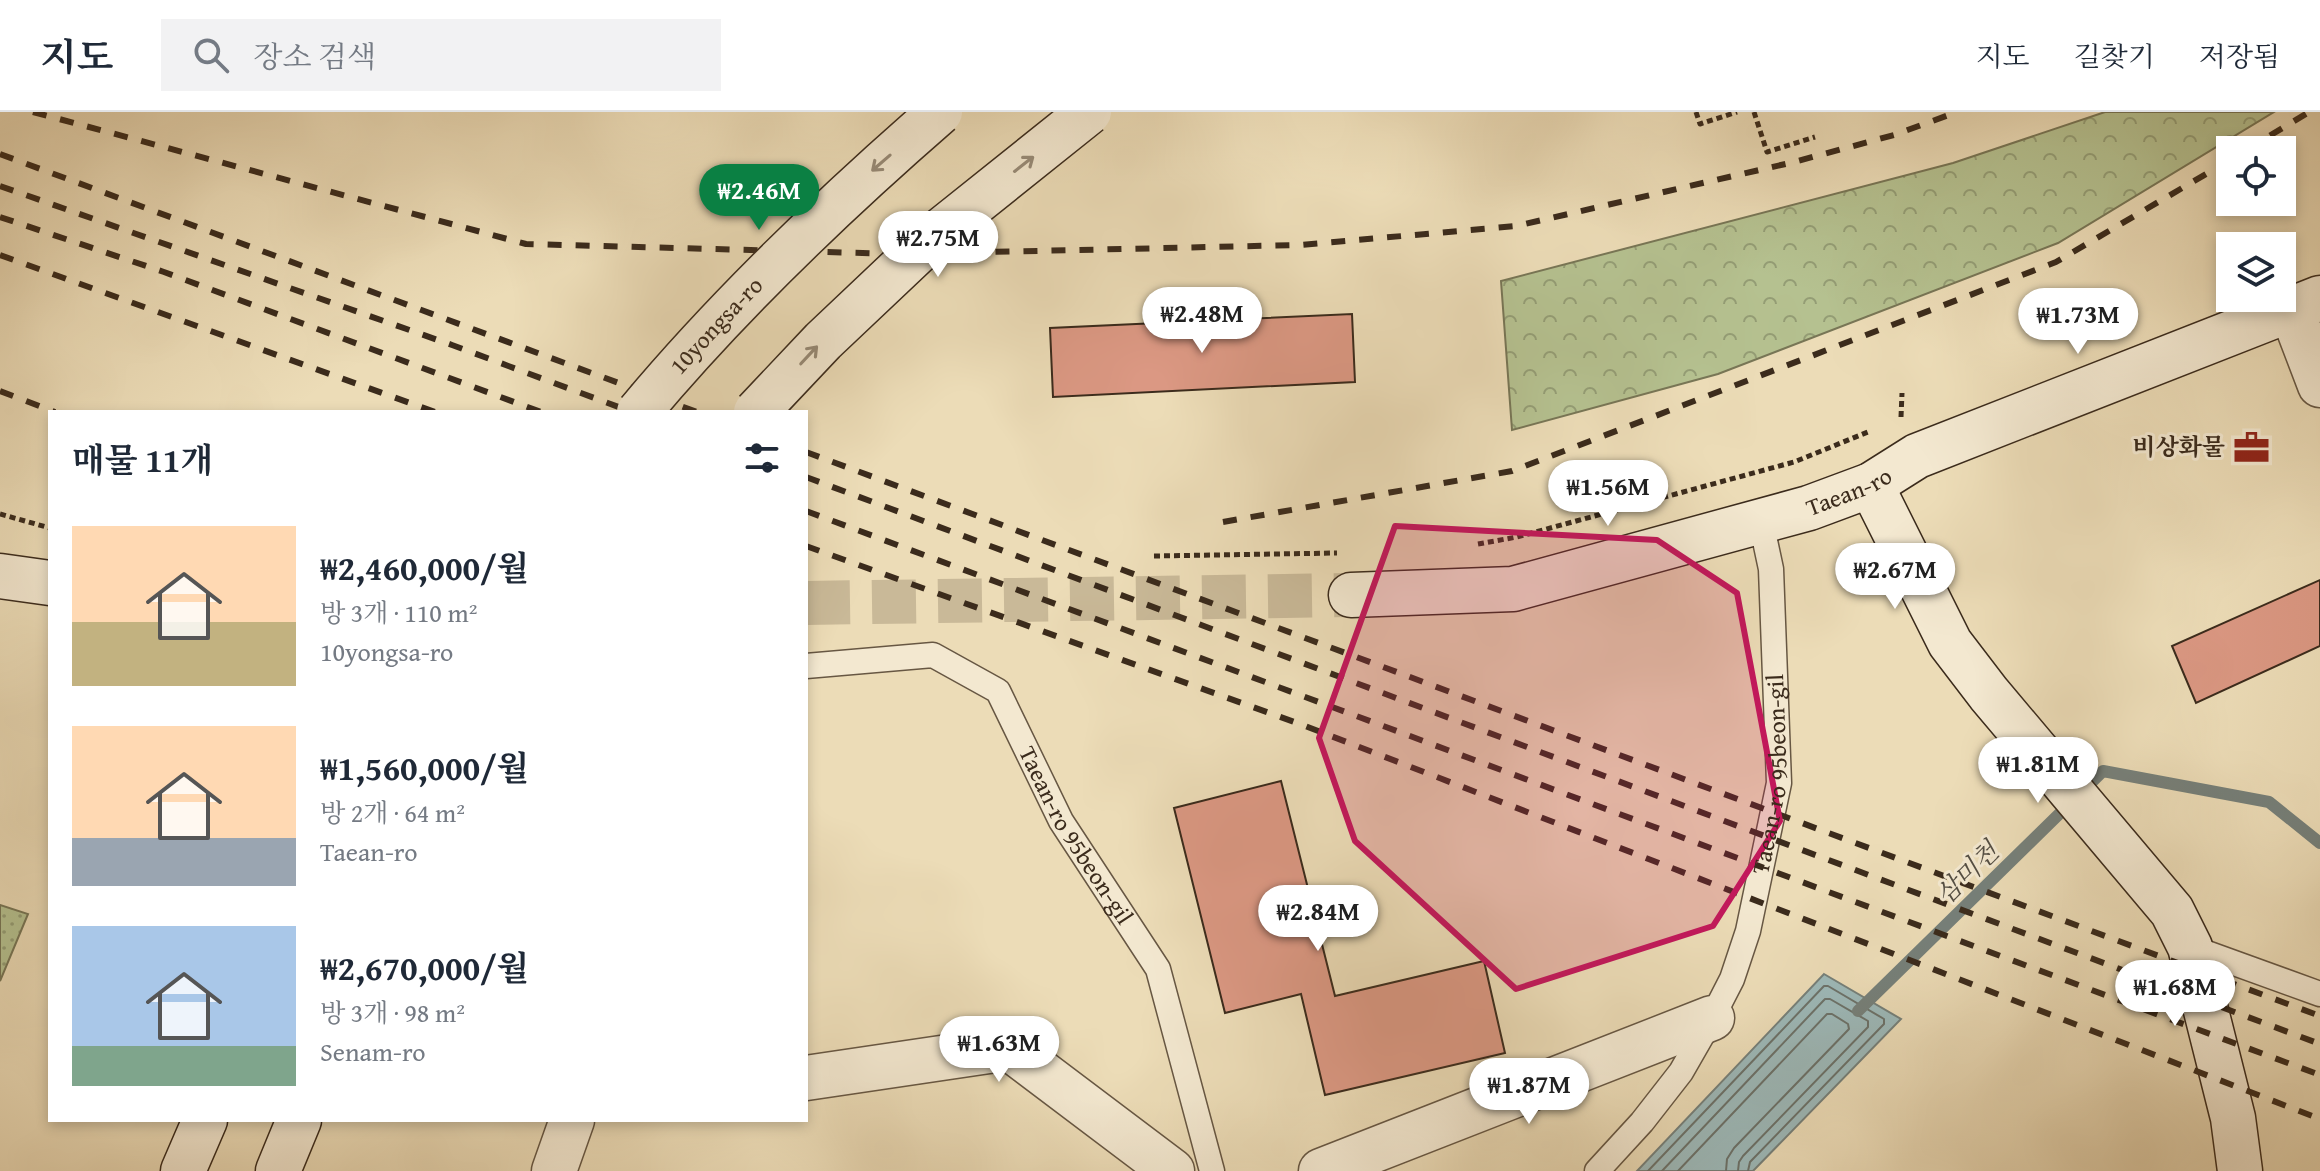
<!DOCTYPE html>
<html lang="ko">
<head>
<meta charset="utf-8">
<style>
  :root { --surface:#fff; --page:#f2f2f3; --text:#1f2937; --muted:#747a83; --line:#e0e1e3; --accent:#0b8043 }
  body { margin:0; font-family:"Gentium Book Plus","Noto Serif KR",serif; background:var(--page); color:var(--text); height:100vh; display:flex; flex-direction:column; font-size:30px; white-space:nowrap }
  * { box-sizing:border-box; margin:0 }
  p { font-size:26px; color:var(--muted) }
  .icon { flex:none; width:44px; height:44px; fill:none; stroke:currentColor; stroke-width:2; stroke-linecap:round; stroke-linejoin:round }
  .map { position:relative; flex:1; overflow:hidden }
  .sheet { position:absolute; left:48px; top:298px; width:760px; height:712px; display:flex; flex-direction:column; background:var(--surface); border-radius:0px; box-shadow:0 4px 12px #0003 }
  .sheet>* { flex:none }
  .buttons { position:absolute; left:2216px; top:24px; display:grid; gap:16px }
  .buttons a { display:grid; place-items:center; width:80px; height:80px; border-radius:0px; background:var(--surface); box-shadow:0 4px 12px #0003; font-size:40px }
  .price { position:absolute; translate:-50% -68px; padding:0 18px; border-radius:28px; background:#fff; color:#222; font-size:26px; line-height:52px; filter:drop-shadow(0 2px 4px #0008) }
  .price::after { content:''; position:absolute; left:50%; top:48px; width:24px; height:18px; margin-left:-12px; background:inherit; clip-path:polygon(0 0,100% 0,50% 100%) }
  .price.active { background:var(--accent); color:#fff }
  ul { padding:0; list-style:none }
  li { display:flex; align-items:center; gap:24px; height:200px; padding:0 24px }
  li span { display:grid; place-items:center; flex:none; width:224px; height:160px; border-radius:0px; color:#555 }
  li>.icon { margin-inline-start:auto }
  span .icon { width:96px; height:96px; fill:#fffc; stroke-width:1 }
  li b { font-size:34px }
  h2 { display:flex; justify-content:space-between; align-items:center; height:96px; padding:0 24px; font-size:34px }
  header { display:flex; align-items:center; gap:48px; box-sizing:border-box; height:112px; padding:0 40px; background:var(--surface); border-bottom:2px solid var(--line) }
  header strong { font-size:38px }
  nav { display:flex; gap:44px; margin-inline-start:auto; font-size:28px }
  .search { width:560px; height:72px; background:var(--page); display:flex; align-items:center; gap:20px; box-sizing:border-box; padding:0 28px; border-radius:0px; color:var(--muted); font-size:30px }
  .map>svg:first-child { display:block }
  .forest { fill:url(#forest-crowns); stroke:#787656; stroke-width:2 }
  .park { fill:url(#park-dots); stroke:#787656; stroke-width:2 }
  .water { fill:#9db9b9; stroke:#76807a; stroke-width:2 }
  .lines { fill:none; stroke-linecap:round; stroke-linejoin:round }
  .shore { stroke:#6c726a; stroke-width:2 }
  .stream { stroke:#76807a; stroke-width:12 }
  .building { fill:#db9883; stroke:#3b2b1c; stroke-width:2 }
  .secondary-tunnel { stroke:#c9b998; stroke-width:44; stroke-dasharray:44 22; stroke-linecap:butt }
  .lane-casing { stroke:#675743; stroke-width:27 }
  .street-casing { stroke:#675743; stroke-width:47 }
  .secondary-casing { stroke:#3b2b1c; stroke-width:47 }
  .path { stroke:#3b2b1c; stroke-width:5; stroke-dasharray:6 4; stroke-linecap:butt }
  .lane { stroke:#f3e8d0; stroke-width:24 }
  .street { stroke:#f3e8d0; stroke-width:44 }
  .secondary { stroke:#f3e8d0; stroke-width:44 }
  .rail { stroke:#3b2b1c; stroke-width:6; stroke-dasharray:14 14; stroke-linecap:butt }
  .secondary-bridge-casing { stroke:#3b2b1c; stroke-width:47; stroke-linecap:butt }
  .secondary-bridge { stroke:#f3e8d0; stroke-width:44 }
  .oneway { stroke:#978a76 }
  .marked { fill:#c2185b; fill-opacity:0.2; stroke:#c2185b; stroke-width:6; stroke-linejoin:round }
  .labels { text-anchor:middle; stroke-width:6; stroke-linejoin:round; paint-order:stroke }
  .street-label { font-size:24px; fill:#3b2b1c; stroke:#f3e8d0 }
  .poi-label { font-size:24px; font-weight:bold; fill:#3b2b1c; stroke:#f3e8d0; text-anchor:end }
  .water-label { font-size:26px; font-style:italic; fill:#544e43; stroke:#f3e8d0 }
</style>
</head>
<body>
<header>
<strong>지도</strong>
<div class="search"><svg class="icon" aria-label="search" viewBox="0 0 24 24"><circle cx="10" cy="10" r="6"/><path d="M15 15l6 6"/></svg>장소 검색</div>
<nav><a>지도</a><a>길찾기</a><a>저장됨</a></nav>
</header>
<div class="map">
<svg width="2320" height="1059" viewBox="0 0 2320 1059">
  <defs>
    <pattern id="forest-crowns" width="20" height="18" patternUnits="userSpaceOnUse" patternTransform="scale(2)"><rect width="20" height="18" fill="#b5c190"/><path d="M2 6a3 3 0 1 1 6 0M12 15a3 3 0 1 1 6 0" fill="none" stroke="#949d75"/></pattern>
    <pattern id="park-dots" width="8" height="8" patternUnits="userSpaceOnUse" patternTransform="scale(2)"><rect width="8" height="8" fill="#b5c190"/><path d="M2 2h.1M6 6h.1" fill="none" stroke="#949d75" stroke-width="1.8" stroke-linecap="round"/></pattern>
  </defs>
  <rect width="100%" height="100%" fill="#ecdcb7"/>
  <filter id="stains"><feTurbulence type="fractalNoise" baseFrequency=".0025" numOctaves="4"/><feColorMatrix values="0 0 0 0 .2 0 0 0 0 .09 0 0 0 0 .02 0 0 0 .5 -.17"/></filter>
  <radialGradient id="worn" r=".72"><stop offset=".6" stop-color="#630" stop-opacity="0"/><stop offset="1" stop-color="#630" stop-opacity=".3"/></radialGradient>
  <polygon class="forest" points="2105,0 2274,0 2058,131 1718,262 1512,318 1501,169 1953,51"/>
  <polygon class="park" points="0,793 28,802 0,869"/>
  <polygon class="water" points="1824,862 1901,907 1753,1059 1637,1059"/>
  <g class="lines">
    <g class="shore">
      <polyline points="1648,1059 1824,874 1828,874 1884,907 1884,912 1750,1050 1748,1059"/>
      <polyline points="1662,1059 1825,887 1830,887 1868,909 1868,915 1743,1044 1739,1050 1738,1059"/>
      <polyline points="1678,1059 1827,902 1832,902 1848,912 1849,917 1734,1036 1727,1047 1726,1059"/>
    </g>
    <polyline class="stream" points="1858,899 2103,659 2269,690 2320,731"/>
  </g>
  <g class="building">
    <polygon points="1352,202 1355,270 1053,285 1050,216"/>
    <polygon points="2320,468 2320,534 2196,591 2172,534"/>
    <polygon points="1281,669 1335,884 1484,849 1505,941 1325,983 1301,882 1225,901 1174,696"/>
  </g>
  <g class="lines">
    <polyline class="secondary-tunnel" points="806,491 1351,483"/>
    <defs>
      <g id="lane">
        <path id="s1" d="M806,554L933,543L998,579L1061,709L1158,857L1212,1059"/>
        <polyline points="2190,835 2320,882"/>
        <path id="s2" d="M1597,1059L1642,1010L1681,960L1712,906L1732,867L1748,819L1779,671L1771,457L1761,410"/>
      </g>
      <g id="street">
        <polyline points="2291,197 2320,273"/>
        <polyline points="806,966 1009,936 1172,1059"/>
        <polyline points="554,1059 572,1008"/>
        <polyline points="1321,1059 1712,906"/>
      </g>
      <g id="secondary">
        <polyline points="1871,373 1950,531 1989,582 2172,799 2190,835 2233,1006 2240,1059"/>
        <polyline points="0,464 50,471"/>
        <path id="s3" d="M1351,483L1513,477L1809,396L1871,373L1917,344L2320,186"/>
        <polyline points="183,1059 205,1008"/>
        <polyline points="278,1059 299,1008"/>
      </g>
    </defs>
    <use href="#lane" class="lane-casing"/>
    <use href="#street" class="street-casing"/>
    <use href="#secondary" class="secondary-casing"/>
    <g class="path">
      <polyline points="1696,0 1700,12 1737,0"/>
      <polyline points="1754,0 1767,40 1815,25"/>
      <polyline points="1901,305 1902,281"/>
      <polyline points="0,402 50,416"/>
      <polyline points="1478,432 1517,425 1794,350 1868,320"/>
      <polyline points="1154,444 1337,441"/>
    </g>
    <use href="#lane" class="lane"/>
    <use href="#street" class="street"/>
    <use href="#secondary" class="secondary"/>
    <g class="rail">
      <polyline points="33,0 526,132 899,142 1300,133 1516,114 1794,50 1894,23 1957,0"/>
      <polyline points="2246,38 2309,0"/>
      <polyline points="0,42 697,300"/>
      <polyline points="0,74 452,233 632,300"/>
      <polyline points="0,105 164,160 541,300"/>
      <polyline points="0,143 435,300"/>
      <polyline points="0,279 55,300"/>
      <polyline points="806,340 2320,904"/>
      <polyline points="806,365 2320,932"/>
      <polyline points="806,399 2320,963"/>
      <polyline points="1223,410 1512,359 2056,150 2230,48"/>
      <polyline points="806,434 1300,612 2320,1007"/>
    </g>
    <defs>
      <g id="secondary-bridge">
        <path id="s4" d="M639,300C730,191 833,93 940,0"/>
        <polyline points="756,300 823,229 934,124 1089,0"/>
      </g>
    </defs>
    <use href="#secondary-bridge" class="secondary-bridge-casing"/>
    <use href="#secondary-bridge" class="secondary-bridge"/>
  </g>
  <defs><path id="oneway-shaft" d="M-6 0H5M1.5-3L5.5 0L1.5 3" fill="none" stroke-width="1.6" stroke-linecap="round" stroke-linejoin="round" transform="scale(2)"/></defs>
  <g class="oneway">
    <use href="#oneway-shaft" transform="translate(881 51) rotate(139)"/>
    <use href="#oneway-shaft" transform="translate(1024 52) rotate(-38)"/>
    <use href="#oneway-shaft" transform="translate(809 243) rotate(-47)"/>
  </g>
  <path class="marked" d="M1395,414L1657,428L1737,481L1780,709L1713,814L1516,877L1355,729L1319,626Z"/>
  <defs>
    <symbol id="office-bare" viewBox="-9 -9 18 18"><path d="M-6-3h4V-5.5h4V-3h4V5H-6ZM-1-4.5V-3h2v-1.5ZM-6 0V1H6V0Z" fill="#8f2418" stroke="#f3e8d0" stroke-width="2.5" paint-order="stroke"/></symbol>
  </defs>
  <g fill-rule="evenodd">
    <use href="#office-bare" x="2226" y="310" width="51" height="51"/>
  </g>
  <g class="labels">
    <g class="street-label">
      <text dy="8" stroke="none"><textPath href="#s4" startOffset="116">10yongsa-ro</textPath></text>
      <text dy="8" stroke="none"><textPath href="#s3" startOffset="512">Taean-ro</textPath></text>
      <text dy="8" stroke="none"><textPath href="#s2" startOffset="446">Taean-ro 95beon-gil</textPath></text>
      <text dy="8" stroke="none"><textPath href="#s1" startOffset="366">Taean-ro 95beon-gil</textPath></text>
    </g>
    <g class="poi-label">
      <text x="2225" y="343">비상화물</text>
    </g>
    <g class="water-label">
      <text transform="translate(1967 761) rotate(-44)" y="9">삼미천</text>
    </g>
  </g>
  <rect width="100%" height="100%" filter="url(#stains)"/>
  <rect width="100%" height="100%" fill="url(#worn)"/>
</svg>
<div class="buttons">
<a><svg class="icon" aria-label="locate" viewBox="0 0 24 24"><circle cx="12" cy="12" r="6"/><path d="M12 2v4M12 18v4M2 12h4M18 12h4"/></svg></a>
<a><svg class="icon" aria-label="layers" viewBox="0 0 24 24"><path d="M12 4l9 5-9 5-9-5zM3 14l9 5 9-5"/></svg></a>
</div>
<b class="price active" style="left:759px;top:120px">₩2.46M</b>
<b class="price" style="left:938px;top:167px">₩2.75M</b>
<b class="price" style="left:1202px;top:243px">₩2.48M</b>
<b class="price" style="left:2078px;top:244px">₩1.73M</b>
<b class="price" style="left:1608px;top:416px">₩1.56M</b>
<b class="price" style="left:1895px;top:499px">₩2.67M</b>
<b class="price" style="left:2038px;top:693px">₩1.81M</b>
<b class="price" style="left:1318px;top:841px">₩2.84M</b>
<b class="price" style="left:2175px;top:916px">₩1.68M</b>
<b class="price" style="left:999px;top:972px">₩1.63M</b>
<b class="price" style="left:1529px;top:1014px">₩1.87M</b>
<section class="sheet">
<h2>매물 11개<svg class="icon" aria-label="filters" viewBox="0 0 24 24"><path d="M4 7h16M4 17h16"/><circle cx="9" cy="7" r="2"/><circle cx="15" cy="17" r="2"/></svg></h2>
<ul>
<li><span style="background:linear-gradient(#ffd9b3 60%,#c2b280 0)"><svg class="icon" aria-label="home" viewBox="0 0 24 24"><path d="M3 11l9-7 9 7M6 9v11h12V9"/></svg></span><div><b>₩2,460,000/월</b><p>방 3개 · 110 m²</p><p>10yongsa-ro</p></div></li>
<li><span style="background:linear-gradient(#ffd9b3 70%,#9aa5b1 0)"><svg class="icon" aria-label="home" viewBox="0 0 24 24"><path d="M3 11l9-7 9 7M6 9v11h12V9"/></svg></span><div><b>₩1,560,000/월</b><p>방 2개 · 64 m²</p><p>Taean-ro</p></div></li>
<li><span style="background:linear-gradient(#a9c7e8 75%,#7fa58c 0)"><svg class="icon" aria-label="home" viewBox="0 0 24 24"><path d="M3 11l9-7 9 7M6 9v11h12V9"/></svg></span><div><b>₩2,670,000/월</b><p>방 3개 · 98 m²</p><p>Senam-ro</p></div></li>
</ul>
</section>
</div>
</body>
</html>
